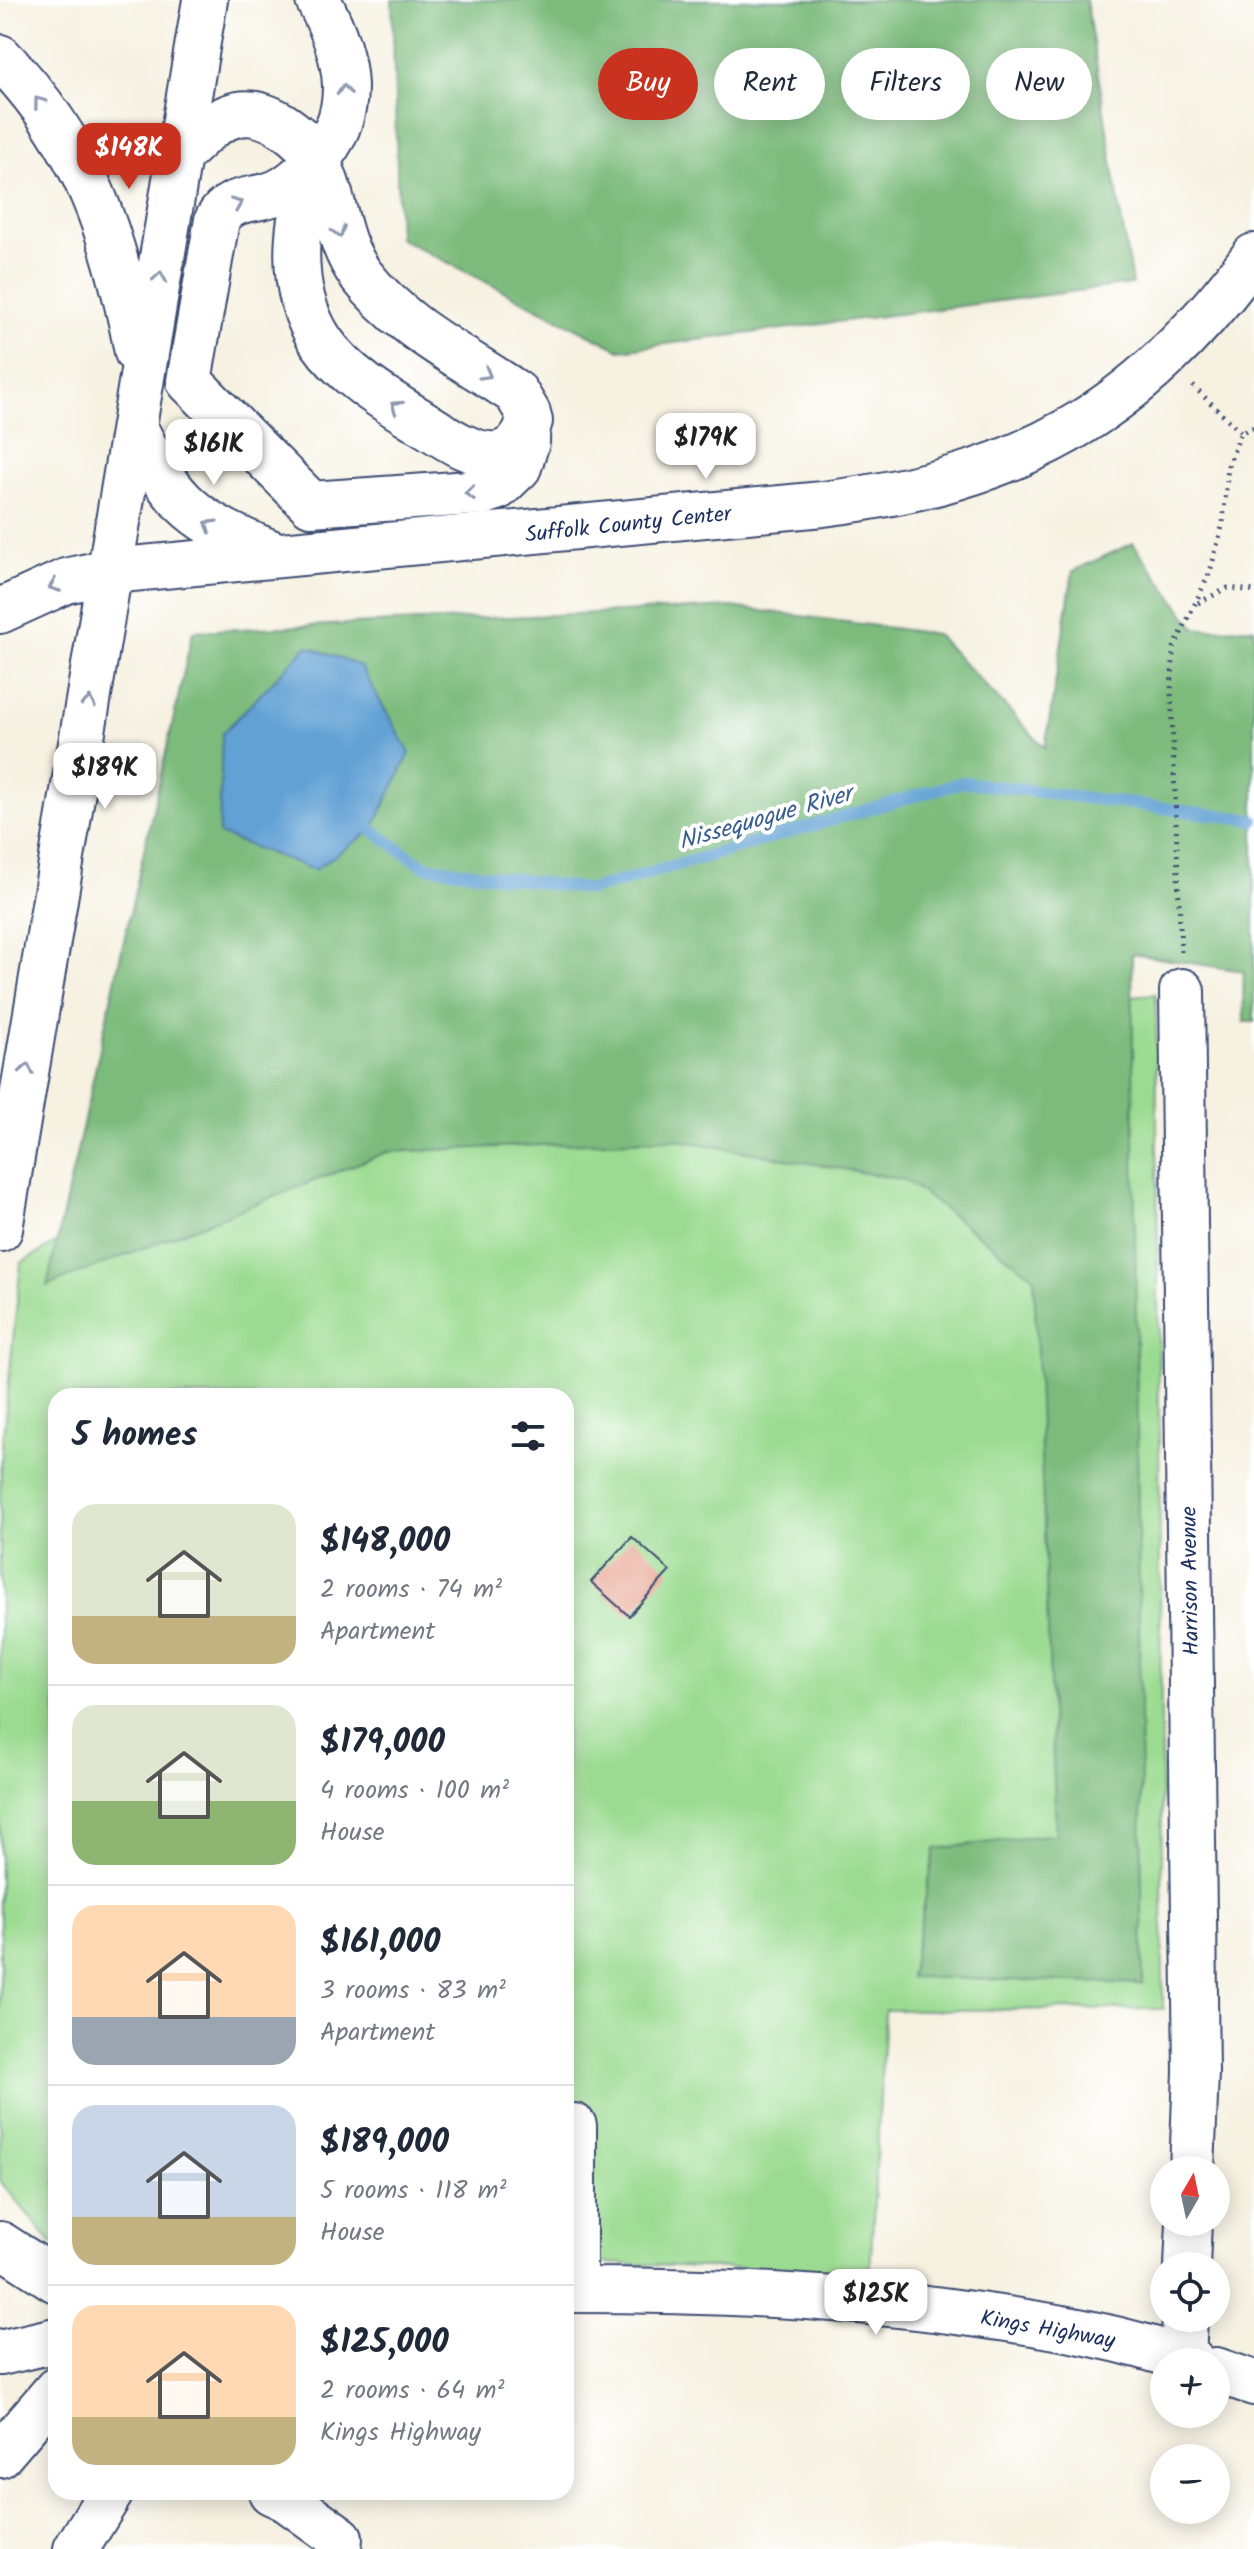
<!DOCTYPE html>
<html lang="en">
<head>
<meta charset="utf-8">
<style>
  :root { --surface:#fff; --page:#f2f2f3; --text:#1f2937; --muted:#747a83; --line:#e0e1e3; --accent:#c8321e }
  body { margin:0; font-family:Kalam,sans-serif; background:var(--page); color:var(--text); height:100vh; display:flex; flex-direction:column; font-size:30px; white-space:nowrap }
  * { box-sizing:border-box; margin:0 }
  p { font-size:26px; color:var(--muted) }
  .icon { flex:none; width:44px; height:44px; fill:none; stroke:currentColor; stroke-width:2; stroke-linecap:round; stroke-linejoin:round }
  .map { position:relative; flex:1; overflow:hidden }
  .details { position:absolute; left:48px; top:1388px; width:526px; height:1112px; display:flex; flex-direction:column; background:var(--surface); border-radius:24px; box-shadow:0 4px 20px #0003 }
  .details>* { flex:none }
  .hud { position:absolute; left:598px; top:48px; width:536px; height:72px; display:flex; gap:16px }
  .needle { width:52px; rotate:9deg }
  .fabs { position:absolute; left:1150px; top:2156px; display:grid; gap:16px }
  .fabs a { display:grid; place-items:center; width:80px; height:80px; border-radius:50%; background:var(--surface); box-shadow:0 4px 20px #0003; font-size:40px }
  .price { position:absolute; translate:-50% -68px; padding:0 18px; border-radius:16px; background:#fff; color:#222; font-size:26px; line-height:52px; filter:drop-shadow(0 2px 4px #0008) }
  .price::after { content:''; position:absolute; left:50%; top:48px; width:24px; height:18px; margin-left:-12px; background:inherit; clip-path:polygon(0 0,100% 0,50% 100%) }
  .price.selected { background:var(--accent); color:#fff }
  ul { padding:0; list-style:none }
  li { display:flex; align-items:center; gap:24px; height:200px; padding:0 24px }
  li+li { border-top:2px solid var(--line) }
  li span { display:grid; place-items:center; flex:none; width:224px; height:160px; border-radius:24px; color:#555 }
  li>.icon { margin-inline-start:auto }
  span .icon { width:96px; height:96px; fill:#fffc; stroke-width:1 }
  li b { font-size:34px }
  h2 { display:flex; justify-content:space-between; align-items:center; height:96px; padding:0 24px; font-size:34px }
  .chip { padding:0 28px; border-radius:36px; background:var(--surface); box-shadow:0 4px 20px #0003; font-size:28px; line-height:72px }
  .chip.selected { background:var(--accent); color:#fff }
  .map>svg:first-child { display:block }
  .green { fill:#9bdb91; stroke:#5b8578; stroke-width:2 }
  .forest { fill:#7cbb7b; stroke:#4c756c; stroke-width:2 }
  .water { fill:#62a1d4; stroke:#3e6899; stroke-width:2 }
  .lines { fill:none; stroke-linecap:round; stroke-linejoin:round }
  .stream { stroke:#62a1d4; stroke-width:12 }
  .building { fill:#e69f8a }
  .minor-casing { stroke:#3c4c72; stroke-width:48 }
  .path { stroke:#3c4c72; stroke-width:5; stroke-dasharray:2 6; stroke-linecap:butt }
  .minor { stroke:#fff; stroke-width:44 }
  .oneway { stroke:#8d97ae }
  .labels { text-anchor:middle; stroke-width:8; stroke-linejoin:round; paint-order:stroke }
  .street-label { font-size:22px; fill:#1b2f5e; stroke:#fff }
  .water-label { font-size:24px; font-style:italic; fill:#375d8d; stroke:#fff }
</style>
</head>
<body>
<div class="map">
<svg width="1254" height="2549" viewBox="0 0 1254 2549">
  <rect width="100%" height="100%" fill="#fff"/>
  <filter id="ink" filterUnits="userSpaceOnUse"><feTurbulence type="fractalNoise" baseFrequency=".0125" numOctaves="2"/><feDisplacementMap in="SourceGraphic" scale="16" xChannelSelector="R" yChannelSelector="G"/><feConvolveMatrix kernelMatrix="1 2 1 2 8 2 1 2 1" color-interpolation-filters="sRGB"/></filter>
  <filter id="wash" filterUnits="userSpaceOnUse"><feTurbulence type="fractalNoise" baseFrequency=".006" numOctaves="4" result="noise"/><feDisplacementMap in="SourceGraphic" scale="32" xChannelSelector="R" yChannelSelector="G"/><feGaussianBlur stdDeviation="1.8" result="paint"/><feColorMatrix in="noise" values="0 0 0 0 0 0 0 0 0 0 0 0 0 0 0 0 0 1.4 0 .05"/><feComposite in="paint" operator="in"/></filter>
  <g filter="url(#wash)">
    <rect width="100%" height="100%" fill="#f6f1e1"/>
    <polygon class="green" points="1156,994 1163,2009 885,2010 870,2273 566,2262 566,1396 56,1396 56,2243 51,2242 0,2181 0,1498 2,1448 21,1263 386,1051"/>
    <g class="forest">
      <polygon points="392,0 1086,0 1132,284 620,350 399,238"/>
      <polygon points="1133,543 1196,629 1254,628 1254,1022 1244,1022 1243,971 1132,954 1143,1984 910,1977 935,1849 1056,1834 1034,1277 905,1180 674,1139 387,1152 47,1286 193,631 732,607 936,634 1045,748 1073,571"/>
    </g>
    <polygon class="water" points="307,646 360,666 410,753 372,830 314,870 219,834 222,734"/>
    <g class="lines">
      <polyline class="stream" points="360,822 424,866 591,890 963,782 1254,820"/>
    </g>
    <g id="blocks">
      <polygon class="building" points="632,1537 670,1571 629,1616 591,1582"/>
    </g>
  </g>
  <g filter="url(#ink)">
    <use href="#blocks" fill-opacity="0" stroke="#3c4c72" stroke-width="2"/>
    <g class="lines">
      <defs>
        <g id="minor">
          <path d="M0,57C85,143 115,236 137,352"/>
          <path d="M180,155C213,123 239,96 285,127C298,136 311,148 318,162C337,200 335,240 361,275C403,329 462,356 516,393L528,413L527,442L519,467L498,487L485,492L311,504L189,381L217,220C230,196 252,202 275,193C290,187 302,175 314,163C361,113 348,56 318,0"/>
          <path d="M317,160C294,215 286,288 321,341C344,375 386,400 420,421C441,434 471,457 497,454C514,452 524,436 530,421"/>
          <path d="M135,428C175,507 194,521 275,554"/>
          <path d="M0,611L66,581L111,571L823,504C1020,479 1135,416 1254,256"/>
          <polyline points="1182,991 1196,2072 1192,2170"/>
          <polyline points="0,1229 205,0"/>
          <polyline points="574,2126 574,2290"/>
          <polyline points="0,2244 56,2280"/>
          <polyline points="1187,2266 1189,2222"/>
          <path d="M566,2290C705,2290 841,2295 979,2315C1052,2325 1123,2337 1193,2362"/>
          <polyline points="0,2353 56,2340"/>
          <polyline points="1183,2359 1185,2318"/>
          <polyline points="1216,2370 1254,2383"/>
          <polyline points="0,2455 56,2390"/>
          <polyline points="271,2492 286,2499 340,2538 339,2549"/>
          <polyline points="76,2549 111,2492"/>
        </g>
      </defs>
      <use href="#minor" class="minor-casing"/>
      <g class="path">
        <polyline points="1193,386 1241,432"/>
        <polyline points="1198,603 1228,588 1254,591"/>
        <polyline points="1181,952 1171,691 1174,648 1210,572 1223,523 1228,466 1241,432 1254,427"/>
      </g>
      <use href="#minor" class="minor"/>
    </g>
    <defs><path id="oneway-chevron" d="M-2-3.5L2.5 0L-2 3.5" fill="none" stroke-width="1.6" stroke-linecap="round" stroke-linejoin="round" transform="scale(2)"/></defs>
    <g class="oneway">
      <use href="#oneway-chevron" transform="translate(344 90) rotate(-94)"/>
      <use href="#oneway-chevron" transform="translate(39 102) rotate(-127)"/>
      <use href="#oneway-chevron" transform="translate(237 204) rotate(-22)"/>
      <use href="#oneway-chevron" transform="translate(339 232) rotate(71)"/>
      <use href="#oneway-chevron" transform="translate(160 277) rotate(-81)"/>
      <use href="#oneway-chevron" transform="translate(486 374) rotate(30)"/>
      <use href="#oneway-chevron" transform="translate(396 406) rotate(-147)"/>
      <use href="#oneway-chevron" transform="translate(470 493) rotate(176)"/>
      <use href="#oneway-chevron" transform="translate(210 525) rotate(-149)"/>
      <use href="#oneway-chevron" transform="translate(54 586) rotate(159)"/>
      <use href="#oneway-chevron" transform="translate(89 702) rotate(-80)"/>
      <use href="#oneway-chevron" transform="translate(27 1069) rotate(-80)"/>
    </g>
  </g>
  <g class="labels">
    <g class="street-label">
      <text transform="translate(628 523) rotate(-6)" y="8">Suffolk County Center</text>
      <text transform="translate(1189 1581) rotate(-91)" y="8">Harrison Avenue</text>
      <text transform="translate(1048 2328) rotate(10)" y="8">Kings Highway</text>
    </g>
    <g class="water-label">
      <text transform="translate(765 817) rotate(-16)" y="8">Nissequogue River</text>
    </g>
  </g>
</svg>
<div class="fabs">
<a><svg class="needle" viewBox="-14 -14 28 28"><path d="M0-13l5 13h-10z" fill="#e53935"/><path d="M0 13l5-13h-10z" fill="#747a83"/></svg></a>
<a><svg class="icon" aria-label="locate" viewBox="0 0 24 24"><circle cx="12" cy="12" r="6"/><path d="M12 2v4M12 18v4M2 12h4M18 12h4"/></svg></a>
<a>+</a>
<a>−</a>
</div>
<b class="price selected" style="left:129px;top:191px">$148K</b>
<b class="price" style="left:706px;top:481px">$179K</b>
<b class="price" style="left:214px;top:487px">$161K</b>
<b class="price" style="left:105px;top:811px">$189K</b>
<b class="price" style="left:876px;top:2337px">$125K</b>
<div class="hud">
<a class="chip selected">Buy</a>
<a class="chip">Rent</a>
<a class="chip">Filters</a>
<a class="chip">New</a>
</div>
<section class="details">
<h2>5 homes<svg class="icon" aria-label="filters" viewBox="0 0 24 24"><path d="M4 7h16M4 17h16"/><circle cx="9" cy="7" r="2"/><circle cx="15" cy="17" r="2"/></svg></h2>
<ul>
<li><span style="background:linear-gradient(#dfe7d0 70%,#c2b280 0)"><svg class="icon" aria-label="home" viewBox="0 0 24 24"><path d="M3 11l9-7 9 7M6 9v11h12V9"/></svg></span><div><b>$148,000</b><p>2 rooms · 74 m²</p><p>Apartment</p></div></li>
<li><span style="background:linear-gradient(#dfe7d0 60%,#8fb573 0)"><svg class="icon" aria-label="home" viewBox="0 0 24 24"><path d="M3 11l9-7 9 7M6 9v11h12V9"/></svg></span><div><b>$179,000</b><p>4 rooms · 100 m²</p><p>House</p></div></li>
<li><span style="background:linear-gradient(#ffd9b3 70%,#9aa5b1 0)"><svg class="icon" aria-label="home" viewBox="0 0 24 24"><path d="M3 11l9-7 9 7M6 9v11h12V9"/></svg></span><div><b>$161,000</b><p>3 rooms · 83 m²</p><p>Apartment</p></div></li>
<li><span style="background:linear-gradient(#c9d6e8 70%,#c2b280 0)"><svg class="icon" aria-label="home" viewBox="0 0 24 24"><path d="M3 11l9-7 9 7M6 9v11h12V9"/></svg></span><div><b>$189,000</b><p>5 rooms · 118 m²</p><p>House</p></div></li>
<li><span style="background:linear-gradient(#ffd9b3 70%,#c2b280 0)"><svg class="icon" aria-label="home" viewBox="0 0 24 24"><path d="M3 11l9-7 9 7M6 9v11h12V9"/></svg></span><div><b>$125,000</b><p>2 rooms · 64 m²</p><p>Kings Highway</p></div></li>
</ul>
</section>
</div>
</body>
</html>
